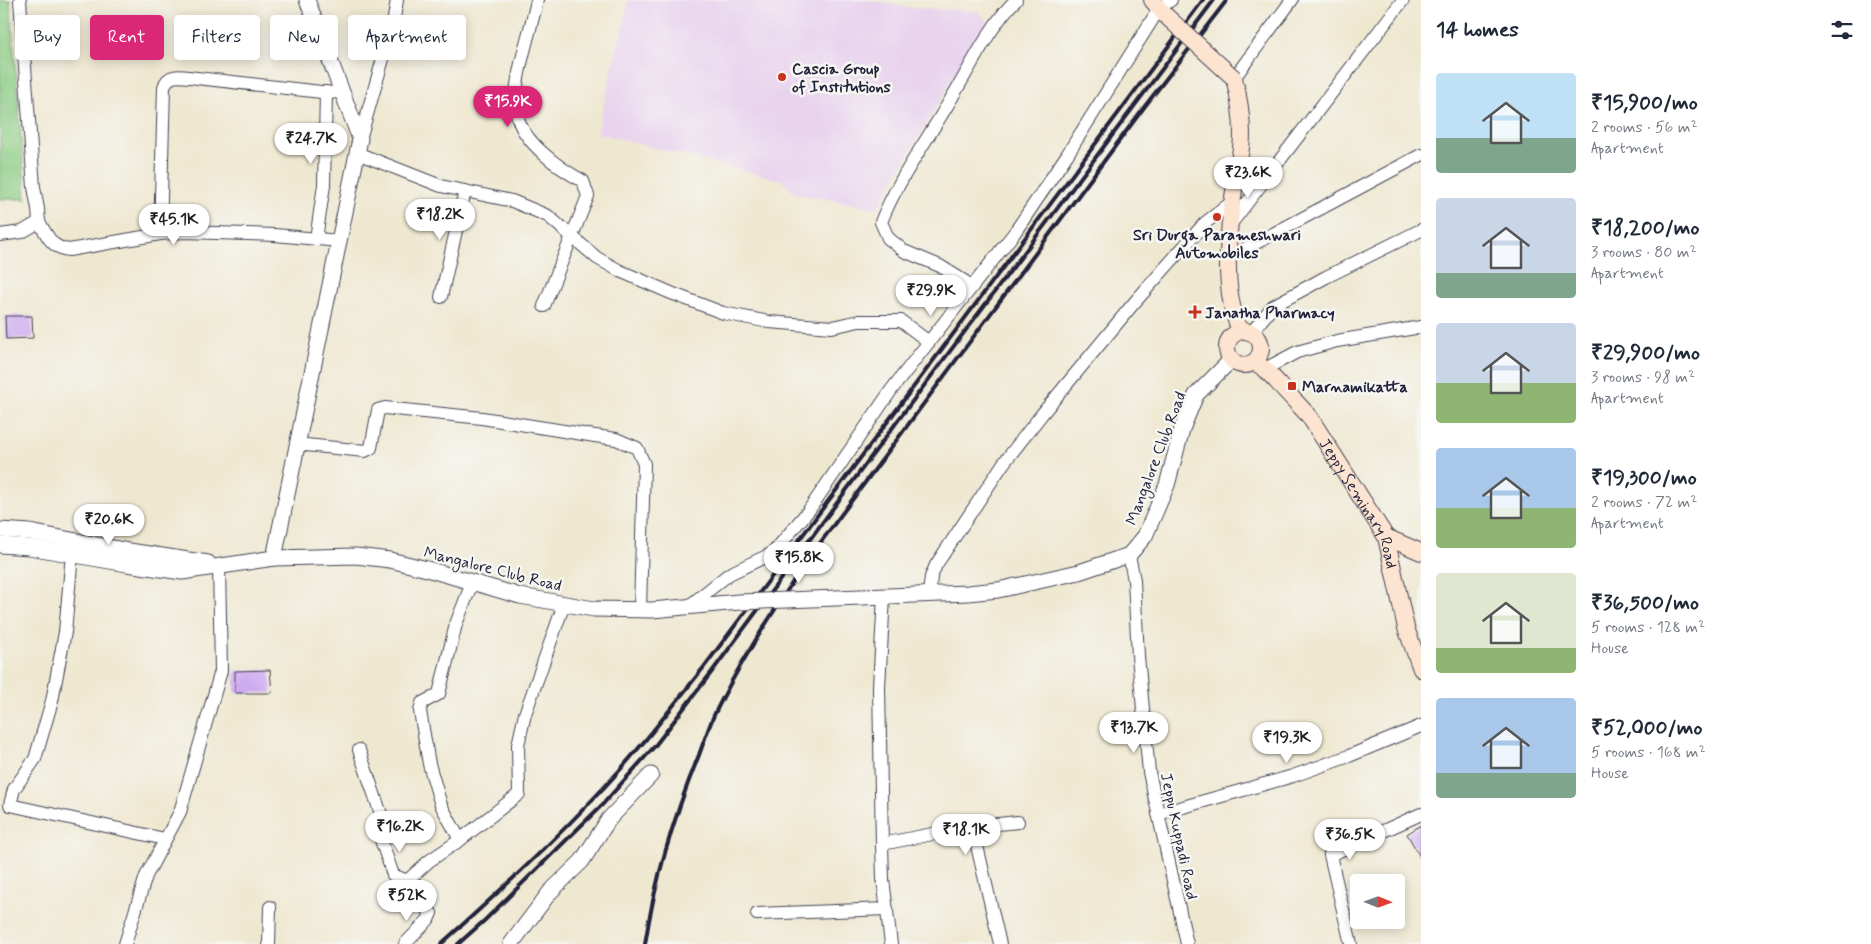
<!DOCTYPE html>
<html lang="en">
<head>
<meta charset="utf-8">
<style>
  :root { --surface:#fff; --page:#f2f2f3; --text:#1f2937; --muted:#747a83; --accent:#db2777 }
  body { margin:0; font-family:Mynerve,sans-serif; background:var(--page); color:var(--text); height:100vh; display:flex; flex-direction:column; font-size:19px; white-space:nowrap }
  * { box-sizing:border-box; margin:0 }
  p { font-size:16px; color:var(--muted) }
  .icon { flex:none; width:28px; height:28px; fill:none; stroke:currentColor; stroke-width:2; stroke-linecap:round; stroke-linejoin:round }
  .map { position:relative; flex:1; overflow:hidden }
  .sheet { display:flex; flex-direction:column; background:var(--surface); width:450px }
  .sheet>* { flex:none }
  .banner { position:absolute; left:15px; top:15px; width:475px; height:45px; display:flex; gap:10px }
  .needle { width:32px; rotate:91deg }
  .controls { position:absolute; left:1350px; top:874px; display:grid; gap:10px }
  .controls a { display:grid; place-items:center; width:55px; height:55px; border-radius:5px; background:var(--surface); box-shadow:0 2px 12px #0003; font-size:25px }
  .price { position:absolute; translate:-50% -42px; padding:0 11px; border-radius:18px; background:#fff; color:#222; font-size:16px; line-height:32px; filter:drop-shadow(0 1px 2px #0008) }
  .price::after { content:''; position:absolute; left:50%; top:30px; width:15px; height:11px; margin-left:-8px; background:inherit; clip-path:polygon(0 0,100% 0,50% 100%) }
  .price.current { background:var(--accent); color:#fff }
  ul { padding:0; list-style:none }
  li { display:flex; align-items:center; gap:15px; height:125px; padding:0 15px }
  li span { display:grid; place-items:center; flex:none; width:140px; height:100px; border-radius:5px; color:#555 }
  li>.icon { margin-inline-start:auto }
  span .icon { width:60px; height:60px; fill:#fffc; stroke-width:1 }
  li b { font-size:21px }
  h2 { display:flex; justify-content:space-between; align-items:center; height:60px; padding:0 15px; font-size:21px }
  .tag { padding:0 18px; border-radius:5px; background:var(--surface); box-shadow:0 2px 12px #0003; font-size:18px; line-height:45px }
  .tag.current { background:var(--accent); color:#fff }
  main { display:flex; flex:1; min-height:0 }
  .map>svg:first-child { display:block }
  .built { fill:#e8d2ee }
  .green { fill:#8bcc83; stroke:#56775f }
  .building { fill:#ceaaf0 }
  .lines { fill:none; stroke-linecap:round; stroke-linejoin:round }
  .minor-casing { stroke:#414052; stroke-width:14 }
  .tertiary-casing { stroke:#414052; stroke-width:17 }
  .secondary-casing { stroke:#414052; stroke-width:18 }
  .minor { stroke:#fff; stroke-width:12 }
  .tertiary { stroke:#fff; stroke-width:15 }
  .secondary { stroke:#fde4d1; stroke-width:16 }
  .rail { stroke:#22223b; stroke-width:4 }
  .tertiary-bridge-casing { stroke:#414052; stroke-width:17; stroke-linecap:butt }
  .secondary-bridge-casing { stroke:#414052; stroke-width:18; stroke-linecap:butt }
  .tertiary-bridge { stroke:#fff; stroke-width:15 }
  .secondary-bridge { stroke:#fde4d1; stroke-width:16 }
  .poi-dot { fill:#c8321e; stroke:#f6f6f2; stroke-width:2 }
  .labels { text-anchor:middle; stroke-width:5; stroke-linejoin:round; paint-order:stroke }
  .poi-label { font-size:16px; font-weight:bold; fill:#22223b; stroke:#f6f6f2; text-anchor:start }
  .street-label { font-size:16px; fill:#22223b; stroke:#f6f6f2 }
</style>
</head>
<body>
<main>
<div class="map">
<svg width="1421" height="944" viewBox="0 0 1421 944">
  <rect width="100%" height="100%" fill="#f6f6f2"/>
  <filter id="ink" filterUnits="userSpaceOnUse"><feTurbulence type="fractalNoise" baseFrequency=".02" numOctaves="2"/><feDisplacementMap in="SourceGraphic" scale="10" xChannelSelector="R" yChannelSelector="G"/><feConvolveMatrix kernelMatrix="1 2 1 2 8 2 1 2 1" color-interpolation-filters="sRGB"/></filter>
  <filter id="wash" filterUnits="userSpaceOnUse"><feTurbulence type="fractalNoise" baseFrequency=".0096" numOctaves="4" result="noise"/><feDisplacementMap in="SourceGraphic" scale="20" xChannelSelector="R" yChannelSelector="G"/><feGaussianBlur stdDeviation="1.12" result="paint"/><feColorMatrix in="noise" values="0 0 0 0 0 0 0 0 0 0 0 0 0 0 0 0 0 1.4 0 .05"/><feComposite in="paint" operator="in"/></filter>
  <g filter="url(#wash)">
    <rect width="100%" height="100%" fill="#efe8d1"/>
    <polygon class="built" points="629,0 868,0 912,8 978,11 987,21 877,208 794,193 781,180 597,133"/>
    <polygon class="green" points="0,0 10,0 26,199 0,199"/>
    <g id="blocks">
      <g class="building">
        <polygon points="5,316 32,316 33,338 6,339"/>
        <polygon points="270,670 272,693 235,693 235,671"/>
        <polygon points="1421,825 1421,858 1407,834"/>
      </g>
    </g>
  </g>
  <g filter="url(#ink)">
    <use href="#blocks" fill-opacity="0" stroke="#414052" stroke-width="1"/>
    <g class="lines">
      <defs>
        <g id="minor">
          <path d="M537,0C531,32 511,82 517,114C522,142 560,169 583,181L588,196L544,306"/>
          <polyline points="1234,78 1292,0"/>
          <polyline points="360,139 393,24 397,0"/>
          <polyline points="357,153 441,186 512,201 548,216 597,258 620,271 671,293 723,313 769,322 832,327 859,321 901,321 929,342"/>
          <path d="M39,222C48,236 51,248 69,250L160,234L185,232L275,235L339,241"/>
          <polyline points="1230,225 1403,0"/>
          <path d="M160,234L164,87C168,71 185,77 197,78L330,93L342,91"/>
          <polyline points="0,235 22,232 39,222 38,209 34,187 20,0"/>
          <polyline points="316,239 324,185 326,92"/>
          <polyline points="1228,258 1421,155"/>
          <path d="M972,286L940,266L904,251L888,238L881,222C898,179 928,139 951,99C969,70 992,22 1016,0"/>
          <polyline points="441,297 465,191"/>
          <polyline points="1252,332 1273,306 1326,277 1421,230"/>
          <polyline points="1265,369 1297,352 1337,341 1421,327"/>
          <polyline points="296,444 365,451 371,448 378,410 385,408 482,418 595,436 616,439 637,448 644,464 640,610"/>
          <polyline points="72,554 65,632 52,701 35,759 14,789 10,805 165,839"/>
          <polyline points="1129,555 1134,580 1138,656 1149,772 1187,944"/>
          <polyline points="929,594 931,577 936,565 1003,464 1042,414 1134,303 1205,223 1232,202"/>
          <polyline points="884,596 879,687 882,844 883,879 891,944"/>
          <polyline points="688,607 729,574 773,553 809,510 892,389 1015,232 1067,155 1159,9 1171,0"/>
          <polyline points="359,750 382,817 380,837 393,875 407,881"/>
          <polyline points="1158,814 1293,776 1349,756 1421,726"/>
          <polyline points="968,827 1018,822"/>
          <polyline points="460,840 441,805 429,764 420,711 422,703 439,694 456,624 472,583"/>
          <polyline points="882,844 968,827 974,833 1000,944"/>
          <polyline points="407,881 429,861 460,840 519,794 518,745 525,714 564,604"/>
          <polyline points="757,914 887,909"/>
          <polyline points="125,944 146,876 180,812 221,671 219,565"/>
          <polyline points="269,944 270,907"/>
          <polyline points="405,944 428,920 431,913 407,889 407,881"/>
          <polyline points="1351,944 1330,855 1421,814"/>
        </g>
        <g id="tertiary">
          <polyline points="0,530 30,532 129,551 208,563"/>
          <polyline points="0,545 29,547 127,564 182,572 274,558 356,556 390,560 427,569 520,596 594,609 652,610 739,602"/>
          <polyline points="274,558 360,139 307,0"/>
          <polyline points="861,597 968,593 998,590 1079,572 1129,555 1145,536 1167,485 1182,429 1196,395 1231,360"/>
          <polyline points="511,944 550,892 582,861 609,819 651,775"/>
        </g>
        <g id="secondary">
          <polyline points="1152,0 1165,15"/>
          <path d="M1234,78C1239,97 1242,116 1242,135C1242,151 1237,168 1235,184C1228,227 1221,290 1240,330"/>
          <circle cx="1244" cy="348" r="17"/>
          <path id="s1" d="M1254,362L1265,369L1309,416L1386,537L1406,628L1421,669"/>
          <polyline points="1386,537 1421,552"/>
        </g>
      </defs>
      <use href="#minor" class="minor-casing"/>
      <use href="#tertiary" class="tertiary-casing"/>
      <use href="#secondary" class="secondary-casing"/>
      <use href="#minor" class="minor"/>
      <use href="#tertiary" class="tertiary"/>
      <use href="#secondary" class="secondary"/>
      <g class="rail">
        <path d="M441,944C494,897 545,850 593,799C633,758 668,712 704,667L1203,0"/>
        <polyline points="458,944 485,920 603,804 654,747 711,673 899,419 1214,0"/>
        <path d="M645,944C655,879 674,816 699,755C704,741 709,726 715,713C740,662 772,614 803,566L1145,106L1227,0"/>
      </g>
      <defs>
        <polyline id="tertiary-bridge" points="739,602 861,597"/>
        <polyline id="secondary-bridge" points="1165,15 1234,78"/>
      </defs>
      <use href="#tertiary-bridge" class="tertiary-bridge-casing"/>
      <use href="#secondary-bridge" class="secondary-bridge-casing"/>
      <use href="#tertiary-bridge" class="tertiary-bridge"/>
      <use href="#secondary-bridge" class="secondary-bridge"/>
    </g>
  </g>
  <g class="poi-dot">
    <circle cx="782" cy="77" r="5"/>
    <circle cx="1217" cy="217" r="5"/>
    <path d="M1192.5 304.5h5v5h5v5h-5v5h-5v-5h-5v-5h5z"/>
    <rect x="1287" y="381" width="10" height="10" rx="2.5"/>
  </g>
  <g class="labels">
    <g class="poi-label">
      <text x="792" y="74">Cascia Group<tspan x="792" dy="18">of Institutions</tspan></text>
      <text x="1217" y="240" text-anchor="middle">Sri Durga Parameshwari<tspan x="1217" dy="18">Automobiles</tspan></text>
      <text x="1205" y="318">Janatha Pharmacy</text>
      <text x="1302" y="392">Marnamikatta</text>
    </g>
    <g class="street-label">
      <text transform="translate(1155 458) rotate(-69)" y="6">Mangalore Club Road</text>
      <text dy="6" stroke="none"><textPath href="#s1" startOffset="179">Jeppy Seminary Road</textPath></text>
      <text transform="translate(493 568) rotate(14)" y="6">Mangalore Club Road</text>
      <text transform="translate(1180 836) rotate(78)" y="6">Jeppu Kuppadi Road</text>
    </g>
  </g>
</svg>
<div class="controls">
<a><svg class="needle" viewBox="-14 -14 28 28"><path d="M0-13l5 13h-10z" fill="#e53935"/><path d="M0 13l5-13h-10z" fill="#747a83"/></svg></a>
</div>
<b class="price current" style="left:508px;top:128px">₹15.9K</b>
<b class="price" style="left:311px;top:165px">₹24.7K</b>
<b class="price" style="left:1248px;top:199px">₹23.6K</b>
<b class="price" style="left:440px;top:241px">₹18.2K</b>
<b class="price" style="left:174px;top:246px">₹45.1K</b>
<b class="price" style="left:931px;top:317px">₹29.9K</b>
<b class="price" style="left:109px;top:546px">₹20.6K</b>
<b class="price" style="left:799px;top:584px">₹15.8K</b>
<b class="price" style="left:1134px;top:754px">₹13.7K</b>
<b class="price" style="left:1287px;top:764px">₹19.3K</b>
<b class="price" style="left:400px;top:853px">₹16.2K</b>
<b class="price" style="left:966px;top:856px">₹18.1K</b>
<b class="price" style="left:1350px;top:861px">₹36.5K</b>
<b class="price" style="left:407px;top:922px">₹52K</b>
<div class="banner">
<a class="tag">Buy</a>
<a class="tag current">Rent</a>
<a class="tag">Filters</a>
<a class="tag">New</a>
<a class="tag">Apartment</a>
</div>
</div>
<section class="sheet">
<h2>14 homes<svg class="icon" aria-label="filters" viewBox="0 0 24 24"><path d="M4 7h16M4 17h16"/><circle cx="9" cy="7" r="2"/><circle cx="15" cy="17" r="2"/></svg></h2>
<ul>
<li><span style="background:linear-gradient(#bfe0f5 65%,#7fa58c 0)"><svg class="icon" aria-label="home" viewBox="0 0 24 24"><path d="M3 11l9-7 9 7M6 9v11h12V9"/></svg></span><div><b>₹15,900/mo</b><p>2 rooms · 56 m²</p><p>Apartment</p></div></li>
<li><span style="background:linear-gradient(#c9d6e8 75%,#7fa58c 0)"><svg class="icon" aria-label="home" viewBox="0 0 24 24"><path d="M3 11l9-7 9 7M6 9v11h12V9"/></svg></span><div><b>₹18,200/mo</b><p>3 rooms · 80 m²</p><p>Apartment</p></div></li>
<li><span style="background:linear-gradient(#c9d6e8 60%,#8fb573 0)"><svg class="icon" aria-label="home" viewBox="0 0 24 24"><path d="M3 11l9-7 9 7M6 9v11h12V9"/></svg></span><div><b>₹29,900/mo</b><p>3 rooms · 98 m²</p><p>Apartment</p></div></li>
<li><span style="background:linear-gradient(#a9c7e8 60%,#8fb573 0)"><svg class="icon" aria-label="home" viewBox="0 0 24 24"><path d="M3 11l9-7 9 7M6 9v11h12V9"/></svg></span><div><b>₹19,300/mo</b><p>2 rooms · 72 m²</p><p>Apartment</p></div></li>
<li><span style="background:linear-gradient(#dfe7d0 75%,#8fb573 0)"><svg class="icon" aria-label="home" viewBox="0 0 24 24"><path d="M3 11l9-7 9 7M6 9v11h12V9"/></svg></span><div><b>₹36,500/mo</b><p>5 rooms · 128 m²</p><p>House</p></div></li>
<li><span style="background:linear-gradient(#a9c7e8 75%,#7fa58c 0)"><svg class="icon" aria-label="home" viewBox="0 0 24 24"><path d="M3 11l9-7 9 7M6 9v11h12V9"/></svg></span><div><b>₹52,000/mo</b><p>5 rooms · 168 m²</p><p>House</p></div></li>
</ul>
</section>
</main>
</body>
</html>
